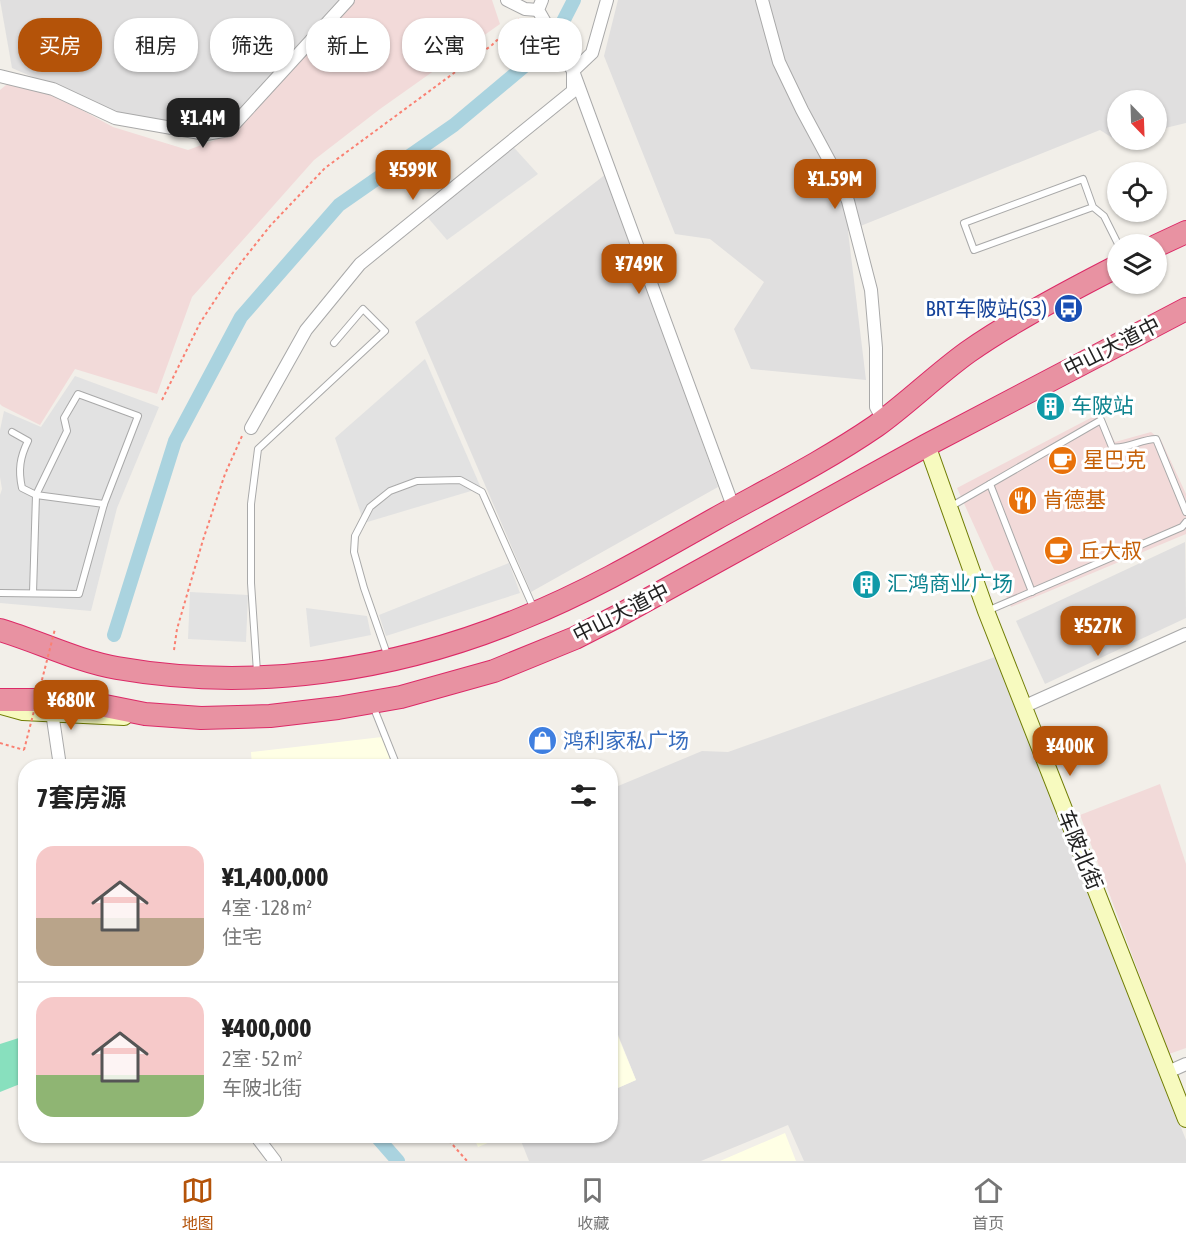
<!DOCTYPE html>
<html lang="zh">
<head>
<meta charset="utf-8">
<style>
  :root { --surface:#fff; --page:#f6f6f6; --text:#222; --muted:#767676; --line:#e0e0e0; --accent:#b45309 }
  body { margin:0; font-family:"Asap Condensed","Noto Sans SC",sans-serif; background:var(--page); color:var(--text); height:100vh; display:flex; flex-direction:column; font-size:22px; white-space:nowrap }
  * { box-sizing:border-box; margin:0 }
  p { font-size:20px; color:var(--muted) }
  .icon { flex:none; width:33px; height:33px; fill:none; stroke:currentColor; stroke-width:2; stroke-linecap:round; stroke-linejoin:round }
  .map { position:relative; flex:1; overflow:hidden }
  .details { position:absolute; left:18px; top:759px; width:600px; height:384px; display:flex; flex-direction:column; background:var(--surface); border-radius:24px; box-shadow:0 2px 4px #0004 }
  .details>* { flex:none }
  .guide { position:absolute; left:18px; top:18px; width:600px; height:54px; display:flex; gap:12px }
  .needle { width:39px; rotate:157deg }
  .fabs { position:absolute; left:1107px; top:90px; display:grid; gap:12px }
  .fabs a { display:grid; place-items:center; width:60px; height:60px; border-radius:50%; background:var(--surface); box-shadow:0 2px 4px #0004; font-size:30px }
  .price { position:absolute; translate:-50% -51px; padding:0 14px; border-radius:12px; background:var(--accent); color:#fff; font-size:20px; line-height:39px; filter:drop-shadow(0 2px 3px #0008) }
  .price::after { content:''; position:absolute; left:50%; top:36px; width:18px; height:14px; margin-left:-9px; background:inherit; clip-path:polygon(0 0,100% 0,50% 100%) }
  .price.current { background:#222; color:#fff }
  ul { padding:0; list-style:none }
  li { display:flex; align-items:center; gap:18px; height:150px; padding:0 18px }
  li+li { border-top:2px solid var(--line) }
  li span { display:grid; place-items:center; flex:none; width:168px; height:120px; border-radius:18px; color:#555 }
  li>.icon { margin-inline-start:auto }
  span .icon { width:72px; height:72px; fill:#fffc; stroke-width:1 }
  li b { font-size:26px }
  h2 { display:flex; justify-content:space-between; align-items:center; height:72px; padding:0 18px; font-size:26px }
  .tag { padding:0 21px; border-radius:24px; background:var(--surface); box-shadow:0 2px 4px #0004; font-size:21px; line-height:54px }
  .tag.current { background:var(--accent); color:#fff }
  .tabs { display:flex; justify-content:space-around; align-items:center; height:84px; border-top:2px solid var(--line); background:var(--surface); font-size:16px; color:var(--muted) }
  .tabs a { display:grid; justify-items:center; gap:3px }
  .tabs .current { color:var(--accent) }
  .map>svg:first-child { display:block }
  .residential { fill:#e0dfdf }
  .commercial { fill:#f2dad9 }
  .education { fill:#ffffe5 }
  .pitch { fill:#88e0be }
  .parking { fill:#e2e2e2 }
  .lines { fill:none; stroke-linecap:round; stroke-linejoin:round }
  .canal { stroke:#aad3df; stroke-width:14 }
  .lane-casing { stroke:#a9a9a9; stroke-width:8 }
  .street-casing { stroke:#a9a9a9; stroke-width:14 }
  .secondary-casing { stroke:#707d05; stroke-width:18 }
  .highway-casing { stroke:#dc2a67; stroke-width:24 }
  .path { stroke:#fa8072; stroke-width:2; stroke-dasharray:3 3; stroke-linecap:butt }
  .lane { stroke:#fff; stroke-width:6 }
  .street { stroke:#fff; stroke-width:12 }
  .secondary { stroke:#f7fabf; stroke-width:16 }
  .highway { stroke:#e892a2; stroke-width:22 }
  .path-bridge { stroke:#fa8072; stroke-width:2; stroke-dasharray:3 3; stroke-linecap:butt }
  .labels { text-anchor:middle; stroke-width:6; stroke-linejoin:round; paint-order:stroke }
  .transit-label { font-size:21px; fill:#164399; stroke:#fff; text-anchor:end }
  .street-label { font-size:21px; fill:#222; stroke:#fff }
  .culture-label { font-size:21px; fill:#0d838f; stroke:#fff; text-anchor:start }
  .food-label { font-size:21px; fill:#c56008; stroke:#fff; text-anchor:start }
  .shop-label { font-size:21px; fill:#366cbe; stroke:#fff; text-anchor:start }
</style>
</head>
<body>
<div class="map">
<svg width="1186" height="1161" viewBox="0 0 1186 1161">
  <rect width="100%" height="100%" fill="#f2efe9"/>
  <g class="residential">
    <polygon points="0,0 341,0 228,122 206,129 127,118 12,68"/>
    <polygon points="618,0 1186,0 1186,123 1157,130 1156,100 1118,100 1117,138 1114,139 1100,130 848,231 866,380 751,369 734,329 764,282 710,239 675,234 604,56"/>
    <polygon points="606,174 625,223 718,487 531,592 415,322"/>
    <polygon points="1185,542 1186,618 1045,684 1016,621"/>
    <polygon points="995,657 1186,1140 1186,1161 804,1161 788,1125 701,1161 529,1161 519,1136 610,1136 611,1091 636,1080 611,1017 611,789 702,751 728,752"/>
  </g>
  <g class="commercial">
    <polygon points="350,0 492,0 500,24 380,109 314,160 192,297 157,394 75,369 40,425 2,406 0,404 0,90 11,81 38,86 113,127 188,150 231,134"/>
    <polygon points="1100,413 1115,442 1151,432 1161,440 1186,494 1186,534 1011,607 957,488"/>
    <polygon points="1160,784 1186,864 1186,1048 1169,1054 1080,815"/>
  </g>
  <g class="education">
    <polygon points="382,737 393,766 252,766 251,752"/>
    <polygon points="610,1017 636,1080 611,1091 610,1091"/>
    <polygon points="785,1133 796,1161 720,1161"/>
    <polygon points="473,1136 505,1136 478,1147"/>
  </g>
  <polygon class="pitch" points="25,1036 25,1082 0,1092 0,1044"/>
  <g class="parking">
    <polygon points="508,141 538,174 447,240 423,212"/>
    <polygon points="425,359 481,488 364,523 335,438"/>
    <polygon points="75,376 159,407 117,508 91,611 0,603 0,495 2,489 0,477 0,430 4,411 41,427"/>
    <polygon points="509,563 520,593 386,636 379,615"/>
    <polygon points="190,592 248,595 246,642 188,639"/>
    <polygon points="306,608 367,616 371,635 310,647"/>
  </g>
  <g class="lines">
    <g class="canal">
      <polyline points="114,635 175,441 241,317 339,205 454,125 552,43 574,0"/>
      <polyline points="376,1136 398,1161"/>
    </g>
    <defs>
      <g id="lane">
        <polyline points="1093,207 974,250 964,223 1083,179 1093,207 1104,216 1118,244"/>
        <path d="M12,432L28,441C20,457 18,470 22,488L36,495L104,504"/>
        <polyline points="990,484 1032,592"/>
        <path d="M950,507L1101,420L1112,447C1124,450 1142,439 1156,439L1186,512"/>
        <polyline points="0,593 79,594 104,504 138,416 78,394 64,418 67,431 36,495 33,593"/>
        <polyline points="987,611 1182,527 1186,522"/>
        <polyline points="388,657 364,588 354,552 355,536 370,507 390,491 417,481 460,480 482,492 534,609"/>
        <polyline points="257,672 251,583 251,504 258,449 385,331 363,309 334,343"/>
        <polyline points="373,706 397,766"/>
      </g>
      <g id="street">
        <polyline points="507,0 525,9 538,10"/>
        <polyline points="542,0 538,10 573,71 734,509"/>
        <polyline points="762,0 779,62 802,110 837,175 848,201 871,290 876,348 876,407 883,420"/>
        <polyline points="0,76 53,89 115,118 206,134 229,130 348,0"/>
        <polyline points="251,428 306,330 360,264 573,91 573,71 592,53 607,0"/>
        <polyline points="1023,707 1186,634"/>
        <polyline points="52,712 60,766"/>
        <polyline points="1168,1072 1186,1064"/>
        <polyline points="256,1136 275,1161"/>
      </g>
      <g id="secondary">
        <polyline points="927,445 986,611 1186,1119"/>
        <polyline points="1,706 23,712 124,717"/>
      </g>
      <g id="highway">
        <polyline points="1156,246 1186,232"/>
        <path d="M0,630C40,642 77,661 117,668C254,692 395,671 523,618C590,591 653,554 715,519C769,489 825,461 876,426C908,403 936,375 968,352C1012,321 1069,291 1118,266"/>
        <polyline points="0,700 75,700 145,714 201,718 270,716 338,708 401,697 494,671 575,638 618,616 927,445 1186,309"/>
      </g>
    </defs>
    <use href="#lane" class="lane-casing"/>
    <use href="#street" class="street-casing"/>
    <use href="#secondary" class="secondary-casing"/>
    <use href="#highway" class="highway-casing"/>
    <g class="path">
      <polyline points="162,400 200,323 232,274 270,226 325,168 492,45 519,19"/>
      <polyline points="174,650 177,629 203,540 225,474 242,436"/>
      <polyline points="0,743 24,750"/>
      <polyline points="144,762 145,766"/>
      <polyline points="445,1136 467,1161"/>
    </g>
    <use href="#lane" class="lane"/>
    <use href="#street" class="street"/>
    <use href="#secondary" class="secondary"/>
    <use href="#highway" class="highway"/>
    <polyline class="path-bridge" points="24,750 55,629"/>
  </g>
  <defs>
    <symbol id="bus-disc" viewBox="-11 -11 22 22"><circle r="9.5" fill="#1a4fb4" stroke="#fff"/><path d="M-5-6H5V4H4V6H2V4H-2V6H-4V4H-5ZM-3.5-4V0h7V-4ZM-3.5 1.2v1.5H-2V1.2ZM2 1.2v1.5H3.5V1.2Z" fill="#fff"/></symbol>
    <symbol id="building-disc" viewBox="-11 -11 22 22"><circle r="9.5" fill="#0f9aa8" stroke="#fff"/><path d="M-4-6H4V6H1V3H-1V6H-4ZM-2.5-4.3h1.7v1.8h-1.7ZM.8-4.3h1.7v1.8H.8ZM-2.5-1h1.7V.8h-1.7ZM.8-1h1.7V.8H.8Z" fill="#fff"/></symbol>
    <symbol id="cafe-disc" viewBox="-11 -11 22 22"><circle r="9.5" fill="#e8710a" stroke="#fff"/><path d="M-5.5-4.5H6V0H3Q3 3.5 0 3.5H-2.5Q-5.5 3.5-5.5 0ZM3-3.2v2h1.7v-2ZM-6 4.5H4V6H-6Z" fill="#fff"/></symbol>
    <symbol id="restaurant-disc" viewBox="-11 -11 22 22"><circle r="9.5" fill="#e8710a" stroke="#fff"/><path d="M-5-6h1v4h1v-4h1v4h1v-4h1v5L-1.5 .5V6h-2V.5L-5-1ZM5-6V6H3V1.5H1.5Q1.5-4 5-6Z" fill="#fff"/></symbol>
    <symbol id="shop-disc" viewBox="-11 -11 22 22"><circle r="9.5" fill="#3f7fe0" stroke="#fff"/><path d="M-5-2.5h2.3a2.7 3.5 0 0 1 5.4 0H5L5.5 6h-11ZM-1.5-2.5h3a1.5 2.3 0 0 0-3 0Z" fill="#fff"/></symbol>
  </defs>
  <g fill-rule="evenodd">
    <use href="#bus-disc" x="1052" y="292" width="33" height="33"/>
    <use href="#building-disc" x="1034" y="390" width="33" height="33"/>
    <use href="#cafe-disc" x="1046" y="444" width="33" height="33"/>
    <use href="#restaurant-disc" x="1006" y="484" width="33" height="33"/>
    <use href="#cafe-disc" x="1042" y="534" width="33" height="33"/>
    <use href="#building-disc" x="850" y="568" width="33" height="33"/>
    <use href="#shop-disc" x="526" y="724" width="33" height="33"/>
  </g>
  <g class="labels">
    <g class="transit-label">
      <text x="1047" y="316">BRT车陂站(S3)</text>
    </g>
    <g class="street-label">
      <text transform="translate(1112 347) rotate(-27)" y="7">中山大道中</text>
      <text transform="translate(621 613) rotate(-27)" y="7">中山大道中</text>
      <text transform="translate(1080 850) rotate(68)" y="7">车陂北街</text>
    </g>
    <g class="culture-label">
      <text x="1071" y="413">车陂站</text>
      <text x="887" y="591">汇鸿商业广场</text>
    </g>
    <g class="food-label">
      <text x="1083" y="467">星巴克</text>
      <text x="1043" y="507">肯德基</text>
      <text x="1079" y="558">丘大叔</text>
    </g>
    <g class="shop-label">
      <text x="563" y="748">鸿利家私广场</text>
    </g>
  </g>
</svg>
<div class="fabs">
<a><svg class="needle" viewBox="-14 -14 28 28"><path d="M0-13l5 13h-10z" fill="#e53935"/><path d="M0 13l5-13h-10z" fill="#767676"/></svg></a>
<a><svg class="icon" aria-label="locate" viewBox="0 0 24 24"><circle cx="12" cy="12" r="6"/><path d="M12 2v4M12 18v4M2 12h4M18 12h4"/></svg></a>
<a><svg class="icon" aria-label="layers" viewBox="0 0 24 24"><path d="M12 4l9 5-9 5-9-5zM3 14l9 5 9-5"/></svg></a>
</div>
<b class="price current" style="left:203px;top:149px">¥1.4M</b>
<b class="price" style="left:413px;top:201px">¥599K</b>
<b class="price" style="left:835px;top:210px">¥1.59M</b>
<b class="price" style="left:639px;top:295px">¥749K</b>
<b class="price" style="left:1098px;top:657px">¥527K</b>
<b class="price" style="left:71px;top:731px">¥680K</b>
<b class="price" style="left:1070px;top:777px">¥400K</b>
<div class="guide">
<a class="tag current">买房</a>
<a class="tag">租房</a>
<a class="tag">筛选</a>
<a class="tag">新上</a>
<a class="tag">公寓</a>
<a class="tag">住宅</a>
</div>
<section class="details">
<h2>7套房源<svg class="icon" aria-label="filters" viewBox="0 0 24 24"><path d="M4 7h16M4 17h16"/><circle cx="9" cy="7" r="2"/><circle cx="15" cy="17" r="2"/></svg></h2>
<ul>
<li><span style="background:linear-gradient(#f6c9c9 60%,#b9a48a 0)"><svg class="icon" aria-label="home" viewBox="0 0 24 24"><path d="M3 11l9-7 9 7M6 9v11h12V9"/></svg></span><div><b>¥1,400,000</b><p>4室 · 128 m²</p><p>住宅</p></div></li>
<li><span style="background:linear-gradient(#f6c9c9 65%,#8fb573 0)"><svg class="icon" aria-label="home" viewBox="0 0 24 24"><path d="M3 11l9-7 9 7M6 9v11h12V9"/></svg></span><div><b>¥400,000</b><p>2室 · 52 m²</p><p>车陂北街</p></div></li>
</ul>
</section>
</div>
<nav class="tabs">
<a class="current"><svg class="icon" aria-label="map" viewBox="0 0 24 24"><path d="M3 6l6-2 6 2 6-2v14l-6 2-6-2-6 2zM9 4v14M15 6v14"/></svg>地图</a>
<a><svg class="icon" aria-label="saved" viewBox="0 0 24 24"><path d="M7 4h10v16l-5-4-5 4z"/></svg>收藏</a>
<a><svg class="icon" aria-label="home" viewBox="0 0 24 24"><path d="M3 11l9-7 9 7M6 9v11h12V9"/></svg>首页</a>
</nav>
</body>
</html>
